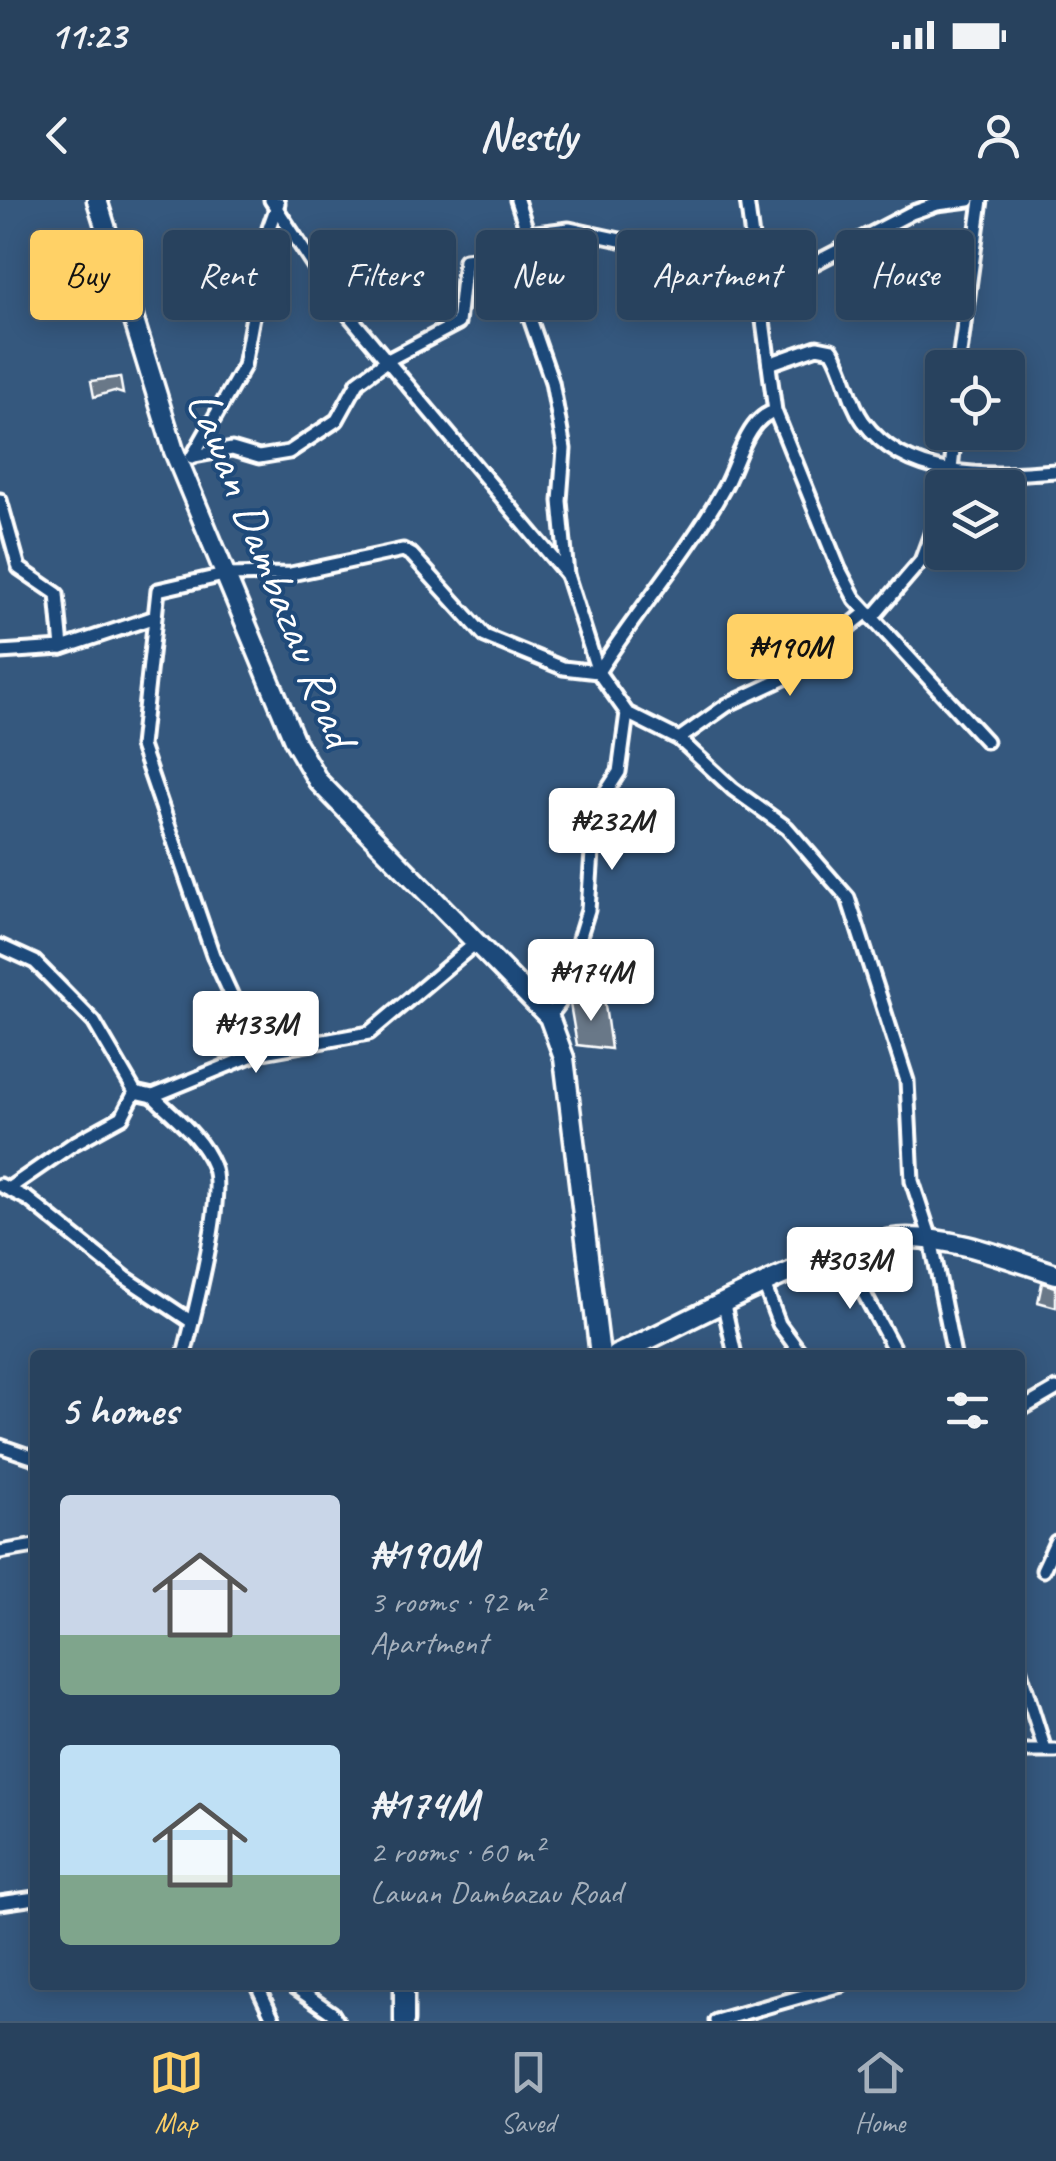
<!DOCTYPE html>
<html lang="en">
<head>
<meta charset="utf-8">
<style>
  :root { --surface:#28425e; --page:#344d67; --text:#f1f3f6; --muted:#a5b0bc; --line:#445b73; --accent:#ffd166 }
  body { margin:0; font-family:Caveat,sans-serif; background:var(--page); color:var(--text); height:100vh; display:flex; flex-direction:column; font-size:38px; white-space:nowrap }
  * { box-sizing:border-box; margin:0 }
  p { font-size:32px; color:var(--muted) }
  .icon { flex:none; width:55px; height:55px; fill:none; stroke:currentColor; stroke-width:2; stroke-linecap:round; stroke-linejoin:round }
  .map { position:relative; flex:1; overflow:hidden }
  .panel { position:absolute; left:30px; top:1150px; width:995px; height:640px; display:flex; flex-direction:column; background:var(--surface); border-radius:10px; box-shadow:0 5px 25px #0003,0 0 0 2px var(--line) }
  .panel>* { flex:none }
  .banner { position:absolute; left:30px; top:30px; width:998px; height:90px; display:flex; gap:20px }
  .tools { position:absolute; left:925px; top:150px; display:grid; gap:20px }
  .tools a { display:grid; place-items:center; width:100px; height:100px; border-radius:10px; background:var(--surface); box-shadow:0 5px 25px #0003,0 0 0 2px var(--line); font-size:50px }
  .price { position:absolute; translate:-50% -85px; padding:0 22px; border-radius:10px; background:#fff; color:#222; font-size:32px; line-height:65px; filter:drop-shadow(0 2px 5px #0008) }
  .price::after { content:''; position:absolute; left:50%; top:60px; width:30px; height:22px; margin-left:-15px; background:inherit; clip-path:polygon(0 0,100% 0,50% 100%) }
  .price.on { background:var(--accent); color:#111 }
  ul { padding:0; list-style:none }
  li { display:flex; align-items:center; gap:30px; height:250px; padding:0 30px }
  li span { display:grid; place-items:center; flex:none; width:280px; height:200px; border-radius:10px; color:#555 }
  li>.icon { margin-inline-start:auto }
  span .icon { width:120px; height:120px; fill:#fffc; stroke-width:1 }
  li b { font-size:42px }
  h2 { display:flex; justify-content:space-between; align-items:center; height:120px; padding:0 30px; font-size:42px }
  .chip { padding:0 35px; border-radius:10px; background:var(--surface); box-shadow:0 5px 25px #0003,0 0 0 2px var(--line); font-size:35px; line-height:90px }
  .chip.on { background:var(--accent); color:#111 }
  .status { display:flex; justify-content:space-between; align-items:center; height:70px; padding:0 50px; background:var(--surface); direction:ltr }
  .status svg { height:28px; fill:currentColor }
  header { display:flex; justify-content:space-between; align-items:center; height:130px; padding:0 30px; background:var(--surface); font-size:45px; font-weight:800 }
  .tabs { display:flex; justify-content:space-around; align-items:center; height:140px; border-top:2px solid var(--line); background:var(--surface); font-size:28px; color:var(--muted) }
  .tabs a { display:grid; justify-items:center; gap:5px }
  .tabs .on { color:var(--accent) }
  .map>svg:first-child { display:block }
  .building { fill:#697888; stroke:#fff; stroke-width:2.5 }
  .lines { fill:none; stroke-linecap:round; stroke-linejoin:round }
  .minor-casing { stroke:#fff; stroke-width:19 }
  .secondary-casing { stroke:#fff; stroke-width:25 }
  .minor { stroke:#1f4a7a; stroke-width:11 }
  .secondary { stroke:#1f4a7a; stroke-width:18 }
  .labels { text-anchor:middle; stroke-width:8; stroke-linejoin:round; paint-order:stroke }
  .street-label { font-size:48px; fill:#fff; stroke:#1f4a7a }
</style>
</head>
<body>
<div class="status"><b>11:23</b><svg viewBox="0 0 49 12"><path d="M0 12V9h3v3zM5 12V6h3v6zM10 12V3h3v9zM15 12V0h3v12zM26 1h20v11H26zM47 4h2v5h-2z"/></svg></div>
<header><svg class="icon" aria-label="back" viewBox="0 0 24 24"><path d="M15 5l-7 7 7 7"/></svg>Nestly<svg class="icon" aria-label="person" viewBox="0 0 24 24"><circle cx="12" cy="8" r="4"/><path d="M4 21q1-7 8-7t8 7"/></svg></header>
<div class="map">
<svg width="1056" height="1821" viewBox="0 0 1056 1821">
  <rect width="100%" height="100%" fill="#35587e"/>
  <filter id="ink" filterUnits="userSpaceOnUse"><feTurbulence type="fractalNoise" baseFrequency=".01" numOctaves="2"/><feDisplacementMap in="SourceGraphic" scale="20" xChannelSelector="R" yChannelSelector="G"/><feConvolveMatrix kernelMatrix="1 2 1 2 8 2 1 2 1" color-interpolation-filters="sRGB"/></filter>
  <g filter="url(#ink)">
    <g class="building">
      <polygon points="120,177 123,194 114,191 94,197 91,181"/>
      <polygon points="604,798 611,849 577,845 570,804"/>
      <polygon points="1042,1083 1056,1087 1056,1107 1038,1102"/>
    </g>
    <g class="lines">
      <defs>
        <g id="minor">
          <polyline points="271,0 337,101 567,375"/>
          <polyline points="517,0 528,34"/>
          <polyline points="747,0 775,211 839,369 855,399 986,541"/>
          <polyline points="508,55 552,182 564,249 560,301 567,375 598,472 627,513 679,539 733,589 787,628 848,698 907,881 912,981 931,1039 954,1155"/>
          <polyline points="759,92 911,13 937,4 969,0"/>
          <path d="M769,164L817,147L832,150C846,172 848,200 863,221C907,282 990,276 1056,271"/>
          <polyline points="958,168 981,0"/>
          <polyline points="194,256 232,249 259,257 289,252 337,220 358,182 386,161 458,123 465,60 508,55 528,34 569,29 620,40"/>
          <polyline points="192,257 244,166 269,28 278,3"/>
          <polyline points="949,288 955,232"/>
          <polyline points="0,300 19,368 57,394 62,448"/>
          <polyline points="872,418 921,361 942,304"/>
          <polyline points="0,452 62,448 152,418"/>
          <path d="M598,472C639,408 689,352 725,286C738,262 747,218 775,211"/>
          <polyline points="679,539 727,505 785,478 867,412"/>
          <polyline points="0,746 35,762 94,822 135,892"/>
          <polyline points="549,817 559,804 588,710 595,609 619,572 627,513"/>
          <polyline points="258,853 213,755 141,546 158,390 224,375 291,374 403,350 412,355 485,436 563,468 598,472"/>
          <path d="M153,896C175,918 201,936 213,966C226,995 193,1119 184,1155"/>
          <polyline points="0,985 28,999 126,1078 192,1122"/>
          <polyline points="8,989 73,944 122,917 135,892 153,896 258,853 369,833 478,741"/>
          <polyline points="847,1049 861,1088 897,1155"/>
          <polyline points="765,1087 779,1124 802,1155"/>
          <polyline points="724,1105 735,1155"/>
          <polyline points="1020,1210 1056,1189"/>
          <polyline points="0,1246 35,1258"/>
          <polyline points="0,1352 35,1346"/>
          <polyline points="1043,1370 1056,1342"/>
          <polyline points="1020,1471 1045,1550"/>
          <polyline points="1020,1551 1056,1551"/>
          <polyline points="0,1703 35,1698"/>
          <polyline points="257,1785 274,1821"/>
          <polyline points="292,1785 332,1813 337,1821"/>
          <polyline points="716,1821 841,1785"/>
        </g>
        <g id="secondary">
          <polyline points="97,0 174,251 295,542 318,581 549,817 564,858 600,1155"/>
          <path d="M616,1155C686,1123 837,1038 907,1038C958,1038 1008,1059 1056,1074"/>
          <polyline points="404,1785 404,1821"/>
        </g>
      </defs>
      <use href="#minor" class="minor-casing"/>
      <use href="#secondary" class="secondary-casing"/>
      <use href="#minor" class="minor"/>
      <use href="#secondary" class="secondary"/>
    </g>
  </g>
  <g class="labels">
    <g class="street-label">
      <text transform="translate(273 368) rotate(68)" y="17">Lawan Dambazau Road</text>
    </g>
  </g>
</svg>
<div class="tools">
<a><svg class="icon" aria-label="locate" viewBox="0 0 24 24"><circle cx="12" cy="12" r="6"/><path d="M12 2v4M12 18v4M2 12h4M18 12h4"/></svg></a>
<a><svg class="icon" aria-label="layers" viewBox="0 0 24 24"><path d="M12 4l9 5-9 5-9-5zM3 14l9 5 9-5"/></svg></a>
</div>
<b class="price on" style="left:790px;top:499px">₦190M</b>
<b class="price" style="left:612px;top:673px">₦232M</b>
<b class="price" style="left:591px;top:824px">₦174M</b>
<b class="price" style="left:256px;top:876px">₦133M</b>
<b class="price" style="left:850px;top:1112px">₦303M</b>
<div class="banner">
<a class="chip on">Buy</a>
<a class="chip">Rent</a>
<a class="chip">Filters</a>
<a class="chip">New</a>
<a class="chip">Apartment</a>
<a class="chip">House</a>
</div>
<section class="panel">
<h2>5 homes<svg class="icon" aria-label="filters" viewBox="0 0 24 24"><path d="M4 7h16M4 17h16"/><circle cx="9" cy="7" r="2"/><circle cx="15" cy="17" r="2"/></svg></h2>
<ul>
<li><span style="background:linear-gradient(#c9d6e8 70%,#7fa58c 0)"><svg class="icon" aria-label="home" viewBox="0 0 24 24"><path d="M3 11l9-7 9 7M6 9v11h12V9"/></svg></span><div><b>₦190M</b><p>3 rooms · 92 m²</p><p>Apartment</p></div></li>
<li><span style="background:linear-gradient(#bfe0f5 65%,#7fa58c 0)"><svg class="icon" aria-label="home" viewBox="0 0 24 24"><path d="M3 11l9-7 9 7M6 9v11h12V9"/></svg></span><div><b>₦174M</b><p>2 rooms · 60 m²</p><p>Lawan Dambazau Road</p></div></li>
</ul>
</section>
</div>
<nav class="tabs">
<a class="on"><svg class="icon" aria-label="map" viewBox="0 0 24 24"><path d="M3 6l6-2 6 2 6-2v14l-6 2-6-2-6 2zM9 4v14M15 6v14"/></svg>Map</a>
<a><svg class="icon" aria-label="saved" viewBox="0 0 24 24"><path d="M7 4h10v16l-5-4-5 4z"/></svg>Saved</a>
<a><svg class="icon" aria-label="home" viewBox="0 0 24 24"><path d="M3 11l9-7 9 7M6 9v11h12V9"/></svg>Home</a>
</nav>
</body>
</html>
